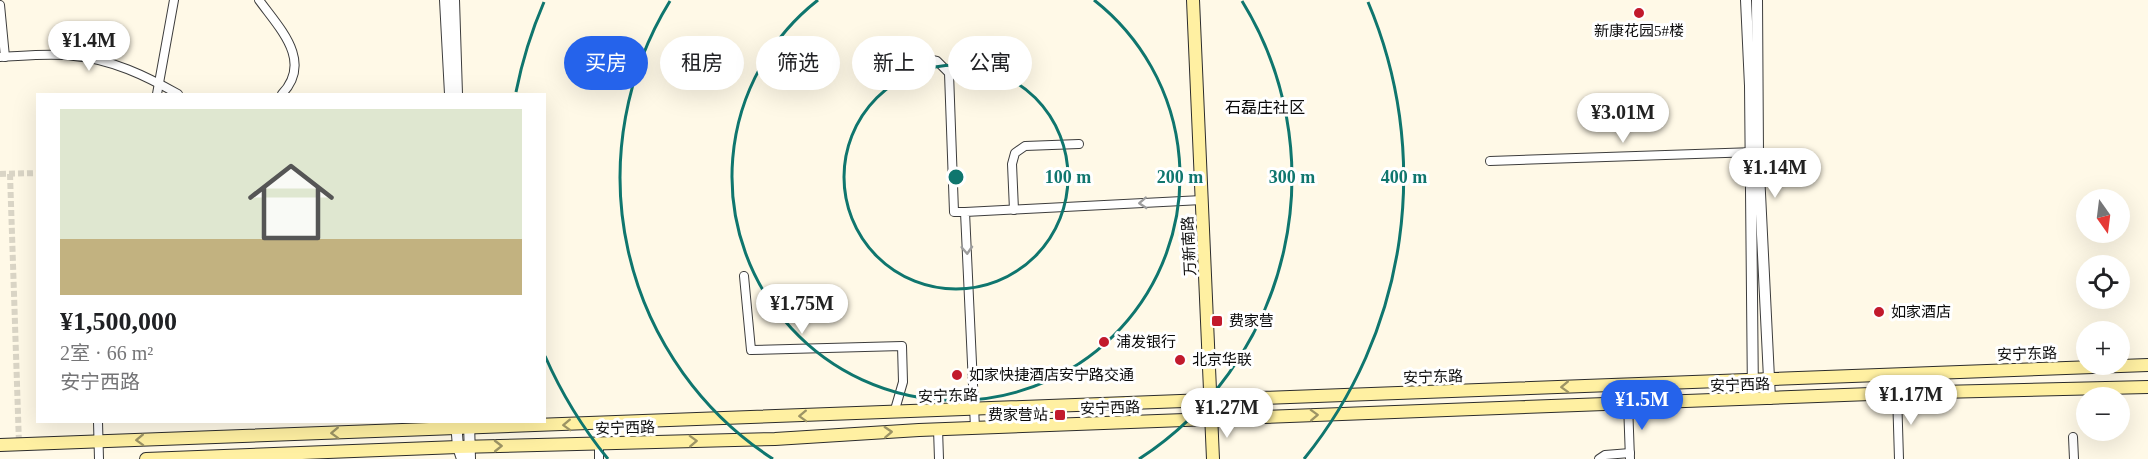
<!DOCTYPE html>
<html lang="zh">
<head>
<meta charset="utf-8">
<style>
  :root { --surface:#fff; --page:#f2f2f2; --text:#202124; --muted:#757577; --accent:#2563eb }
  body { margin:0; font-family:"Times New Roman","Noto Sans SC",serif; background:var(--page); color:var(--text); height:100vh; display:flex; flex-direction:column; font-size:22px; white-space:nowrap }
  * { box-sizing:border-box; margin:0 }
  p { font-size:20px; color:var(--muted) }
  .icon { flex:none; width:33px; height:33px; fill:none; stroke:currentColor; stroke-width:2; stroke-linecap:round; stroke-linejoin:round }
  .map { position:relative; flex:1; overflow:hidden }
  .side { position:absolute; left:36px; top:93px; width:510px; height:330px; display:flex; flex-direction:column; background:var(--surface); border-radius:0px; box-shadow:0 6px 24px #0002 }
  .side>* { flex:none }
  .guide { position:absolute; left:564px; top:36px; width:570px; height:54px; display:flex; gap:12px }
  .needle { width:39px; rotate:166deg }
  .buttons { position:absolute; left:2076px; top:189px; display:grid; gap:12px }
  .buttons a { display:grid; place-items:center; width:54px; height:54px; border-radius:50%; background:var(--surface); box-shadow:0 6px 24px #0002; font-size:30px }
  .price { position:absolute; translate:-50% -51px; padding:0 14px; border-radius:21px; background:#fff; color:#222; font-size:20px; line-height:39px; filter:drop-shadow(0 2px 3px #0008) }
  .price::after { content:''; position:absolute; left:50%; top:36px; width:18px; height:14px; margin-left:-9px; background:inherit; clip-path:polygon(0 0,100% 0,50% 100%) }
  .price.selected { background:var(--accent); color:#fff }
  ul { padding:0; list-style:none }
  li { display:grid; align-content:center; gap:12px; height:318px; padding:0 24px }
  li span { display:grid; place-items:center; height:186px; border-radius:0px; color:#555 }
  li>.icon { margin-inline-start:auto }
  span .icon { width:108px; height:108px; fill:#fffc; stroke-width:1 }
  li b { font-size:26px }
  .tag { padding:0 21px; border-radius:27px; background:var(--surface); box-shadow:0 6px 24px #0002; font-size:21px; line-height:54px }
  .tag.selected { background:var(--accent); color:#fff }
  .map>svg:first-child { display:block }
  .lines { fill:none; stroke-linecap:round; stroke-linejoin:round }
  .pedestrian-tunnel { stroke:#dad5c6; stroke-width:6; stroke-dasharray:6 3; stroke-linecap:butt }
  .minor-casing { stroke:#3d3d3d; stroke-width:10 }
  .tertiary-casing { stroke:#3d3d3d; stroke-width:12 }
  .secondary-casing { stroke:#2c2c2c; stroke-width:14 }
  .minor { stroke:#fff; stroke-width:8 }
  .tertiary { stroke:#fff; stroke-width:10 }
  .secondary { stroke:#fff0a2; stroke-width:12 }
  .oneway { stroke:#9d9d9d }
  .oneway2 { stroke:#9d9465 }
  .ring { fill:none; stroke:#0f766e; stroke-width:3 }
  .poi-dot { fill:#c21a2c; stroke:#fff; stroke-width:2 }
  .labels { text-anchor:middle; stroke-width:6; stroke-linejoin:round; paint-order:stroke }
  .poi-label { font-size:15px; fill:#0a0a0a; stroke:#fff; text-anchor:start }
  .street-label { font-size:15px; fill:#0a0a0a; stroke:#fff }
  .neighbourhood-label { font-size:16px; fill:#0a0a0a; stroke:#fff }
  .centre { fill:#0f766e; stroke:#fff; stroke-width:3 }
  .ring-label { font-size:18px; text-anchor:middle; font-weight:bold; fill:#0f766e; stroke:#fff; stroke-width:6; stroke-linejoin:round; paint-order:stroke }
</style>
</head>
<body>
<div class="map">
<svg width="2148" height="459" viewBox="0 0 2148 459">
  <rect width="100%" height="100%" fill="#fff9e7"/>
  <g class="lines">
    <g class="pedestrian-tunnel">
      <polyline points="0,174 38,173"/>
      <polyline points="10,174 19,444"/>
    </g>
    <defs>
      <g id="minor">
        <path d="M259,0C280,29 313,61 282,94"/>
        <polyline points="0,5 5,57"/>
        <polyline points="883,50 937,61 949,73 954,212 965,212"/>
        <path d="M0,57C24,56 50,53 74,56C111,59 146,76 178,94"/>
        <polyline points="157,94 174,0"/>
        <polyline points="1490,161 1755,152"/>
        <polyline points="1014,210 1012,164 1015,153 1025,146 1079,144"/>
        <polyline points="744,276 751,350 902,346 903,382 894,413"/>
        <polyline points="1897,393 1899,459"/>
        <polyline points="1628,403 1630,459"/>
        <polyline points="98,422 99,459"/>
        <polyline points="975,428 965,212 1202,200"/>
        <polyline points="938,429 939,459"/>
        <polyline points="2073,437 2074,459"/>
        <polyline points="599,444 599,459"/>
        <polyline points="1599,459 1605,455 1630,453"/>
      </g>
      <g id="tertiary">
        <polyline points="445,0 450,94"/>
        <polyline points="454,0 457,94"/>
        <polyline points="1746,0 1750,86 1753,399"/>
        <polyline points="1757,0 1758,152 1770,399"/>
        <polyline points="456,422 458,447 462,459"/>
        <polyline points="469,422 470,459"/>
      </g>
      <g id="secondary">
        <polyline points="1193,0 1213,459"/>
        <polyline points="0,445 2148,365"/>
        <polyline points="146,459 458,447 775,439 919,430 1897,393 2148,387"/>
      </g>
    </defs>
    <use href="#minor" class="minor-casing"/>
    <use href="#tertiary" class="tertiary-casing"/>
    <use href="#secondary" class="secondary-casing"/>
    <use href="#minor" class="minor"/>
    <use href="#tertiary" class="tertiary"/>
    <use href="#secondary" class="secondary"/>
  </g>
  <defs><path id="oneway-chevron" d="M-2-3.5L2.5 0L-2 3.5" fill="none" stroke-width="1.6" stroke-linecap="round" stroke-linejoin="round" transform="scale(1.5)"/></defs>
  <g class="oneway">
    <use href="#oneway-chevron" transform="translate(1143 203) rotate(177)"/>
    <use href="#oneway-chevron" transform="translate(967 250) rotate(87)"/>
  </g>
  <g class="oneway2">
    <use href="#oneway-chevron" transform="translate(1565 387) rotate(178)"/>
    <use href="#oneway-chevron" transform="translate(1314 415) rotate(-2)"/>
    <use href="#oneway-chevron" transform="translate(803 416) rotate(178)"/>
    <use href="#oneway-chevron" transform="translate(567 425) rotate(178)"/>
    <use href="#oneway-chevron" transform="translate(888 432) rotate(-3)"/>
    <use href="#oneway-chevron" transform="translate(335 433) rotate(178)"/>
    <use href="#oneway-chevron" transform="translate(140 440) rotate(178)"/>
    <use href="#oneway-chevron" transform="translate(693 441) rotate(-2)"/>
    <use href="#oneway-chevron" transform="translate(498 446) rotate(-1)"/>
  </g>
  <g class="ring">
    <circle cx="956" cy="177" r="112"/>
    <path d="M1094 0A224 224 0 1 1 818 0"/>
    <path d="M773 459A336 336 0 0 1 670 1M1242 1A336 336 0 0 1 1139 459"/>
    <path d="M608 459A448 448 0 0 1 545 356M516 92A448 448 0 0 1 544 2M1368 2A448 448 0 0 1 1304 459"/>
  </g>
  <g class="poi-dot">
    <circle cx="1639" cy="13" r="6"/>
    <circle cx="1879" cy="312" r="6"/>
    <rect x="1211" y="315" width="12" height="12" rx="3"/>
    <circle cx="1104" cy="342" r="6"/>
    <circle cx="1180" cy="360" r="6"/>
    <circle cx="957" cy="375" r="6"/>
    <rect x="1054" y="409" width="12" height="12" rx="3"/>
  </g>
  <g class="labels">
    <g class="poi-label">
      <text x="1639" y="36" text-anchor="middle">新康花园5#楼</text>
      <text x="1891" y="317">如家酒店</text>
      <text x="1229" y="326">费家营</text>
      <text x="1116" y="347">浦发银行</text>
      <text x="1192" y="365">北京华联</text>
      <text x="969" y="380">如家快捷酒店安宁路交通</text>
      <text x="1048" y="420" text-anchor="end">费家营站</text>
    </g>
    <g class="street-label">
      <text transform="translate(1189 246) rotate(-93)" y="5">万新南路</text>
      <text transform="translate(2027 354) rotate(-2)" y="5">安宁东路</text>
      <text transform="translate(1433 377) rotate(-2)" y="5">安宁东路</text>
      <text transform="translate(1740 385) rotate(-2)" y="5">安宁西路</text>
      <text transform="translate(948 396) rotate(-2)" y="5">安宁东路</text>
      <text transform="translate(1110 408) rotate(-2)" y="5">安宁西路</text>
      <text transform="translate(625 428) rotate(-2)" y="5">安宁西路</text>
    </g>
    <g class="neighbourhood-label">
      <text x="1265" y="113">石磊庄社区</text>
    </g>
  </g>
  <circle cx="956" cy="177" r="9" class="centre"/>
  <g class="ring-label">
    <text x="1068" y="183">100 m</text>
    <text x="1180" y="183">200 m</text>
    <text x="1292" y="183">300 m</text>
    <text x="1404" y="183">400 m</text>
  </g>
</svg>
<div class="buttons">
<a><svg class="needle" viewBox="-14 -14 28 28"><path d="M0-13l5 13h-10z" fill="#e53935"/><path d="M0 13l5-13h-10z" fill="#757577"/></svg></a>
<a><svg class="icon" aria-label="locate" viewBox="0 0 24 24"><circle cx="12" cy="12" r="6"/><path d="M12 2v4M12 18v4M2 12h4M18 12h4"/></svg></a>
<a>+</a>
<a>−</a>
</div>
<b class="price" style="left:89px;top:72px">¥1.4M</b>
<b class="price" style="left:1623px;top:144px">¥3.01M</b>
<b class="price" style="left:1775px;top:199px">¥1.14M</b>
<b class="price" style="left:802px;top:335px">¥1.75M</b>
<b class="price" style="left:1911px;top:426px">¥1.17M</b>
<b class="price selected" style="left:1642px;top:431px">¥1.5M</b>
<b class="price" style="left:1227px;top:439px">¥1.27M</b>
<div class="guide">
<a class="tag selected">买房</a>
<a class="tag">租房</a>
<a class="tag">筛选</a>
<a class="tag">新上</a>
<a class="tag">公寓</a>
</div>
<section class="side">
<ul>
<li><span style="background:linear-gradient(#dfe7d0 70%,#c2b280 0)"><svg class="icon" aria-label="home" viewBox="0 0 24 24"><path d="M3 11l9-7 9 7M6 9v11h12V9"/></svg></span><div><b>¥1,500,000</b><p>2室 · 66 m²</p><p>安宁西路</p></div></li>
</ul>
</section>
</div>
</body>
</html>
